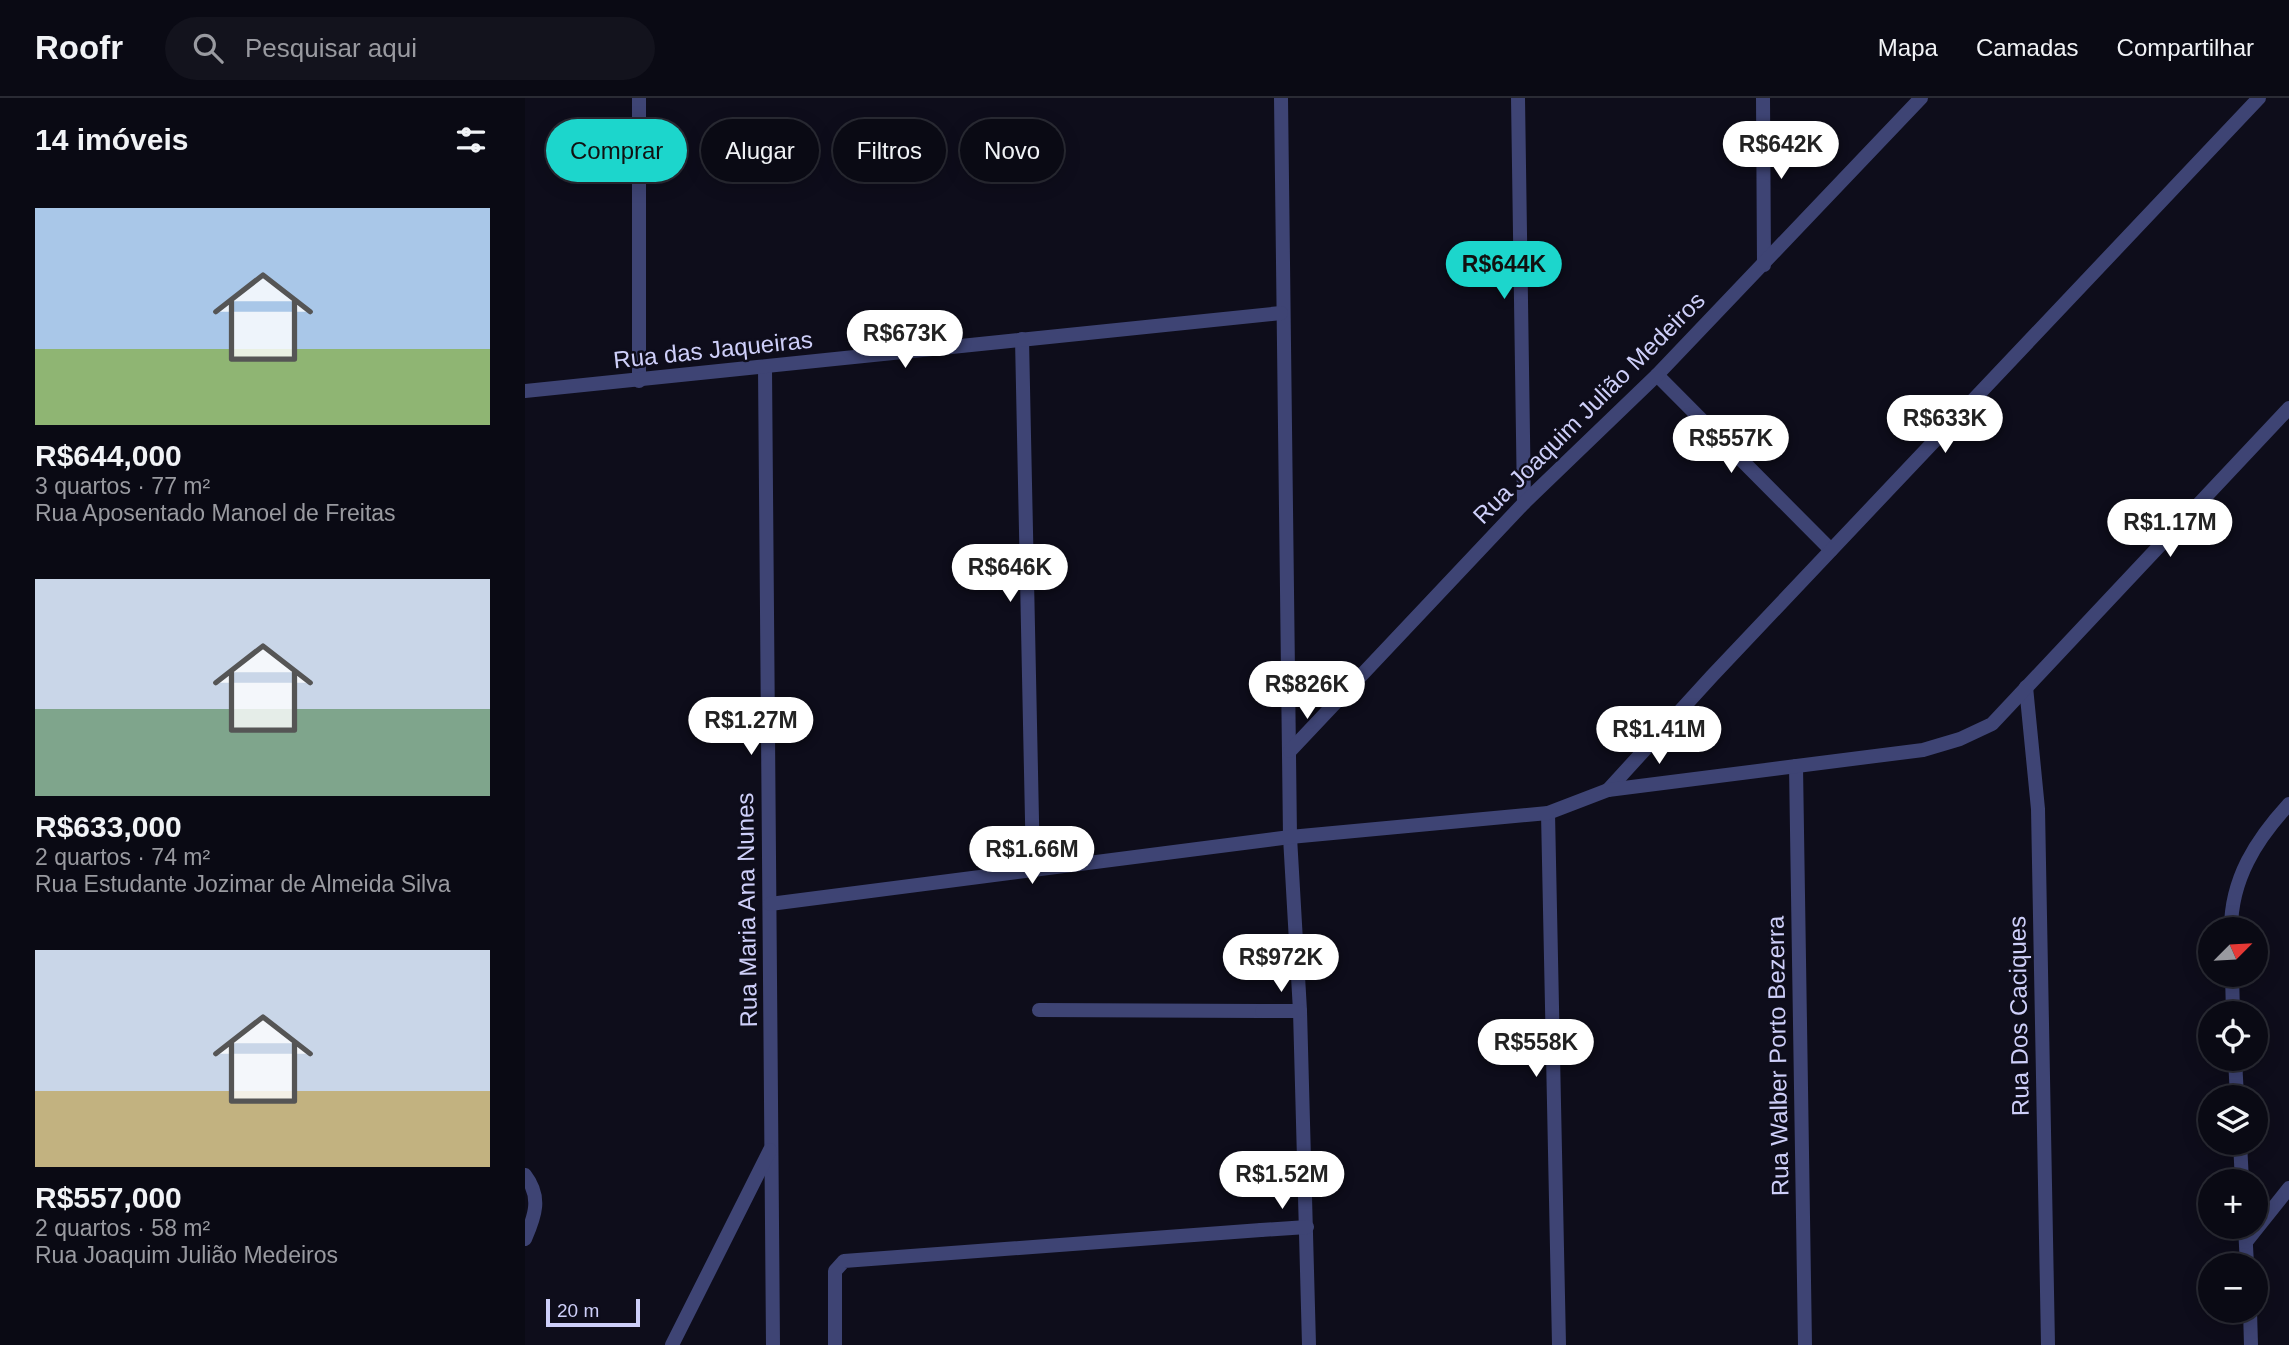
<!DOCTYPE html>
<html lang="pt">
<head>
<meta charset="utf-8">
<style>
  :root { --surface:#0a0a14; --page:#13131d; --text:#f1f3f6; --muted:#999aa0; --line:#2a2b34; --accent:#1cd6cc }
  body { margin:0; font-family:Arial,sans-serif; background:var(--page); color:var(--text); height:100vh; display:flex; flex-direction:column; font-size:26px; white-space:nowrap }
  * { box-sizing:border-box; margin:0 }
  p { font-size:23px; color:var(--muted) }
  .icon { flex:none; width:38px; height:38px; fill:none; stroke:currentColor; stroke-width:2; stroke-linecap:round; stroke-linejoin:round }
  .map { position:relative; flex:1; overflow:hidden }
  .panel { display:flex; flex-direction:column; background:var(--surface); width:525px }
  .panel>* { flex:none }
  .banner { position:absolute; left:21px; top:21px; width:665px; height:63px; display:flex; gap:14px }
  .needle { width:46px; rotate:66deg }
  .controls { position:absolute; left:1673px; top:819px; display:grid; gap:14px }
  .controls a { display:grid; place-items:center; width:70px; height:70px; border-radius:50%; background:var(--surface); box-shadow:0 4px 18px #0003,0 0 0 2px var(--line); font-size:35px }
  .scale { position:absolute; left:21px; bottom:18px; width:94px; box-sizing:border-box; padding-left:7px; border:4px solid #cecff9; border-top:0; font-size:19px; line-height:24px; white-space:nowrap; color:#cecff9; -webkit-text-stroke:5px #0e0d1b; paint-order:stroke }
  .price { position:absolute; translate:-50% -60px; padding:0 16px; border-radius:24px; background:#fff; color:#222; font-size:23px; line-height:46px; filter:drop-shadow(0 2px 4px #0008) }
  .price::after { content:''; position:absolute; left:50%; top:42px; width:21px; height:16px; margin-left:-10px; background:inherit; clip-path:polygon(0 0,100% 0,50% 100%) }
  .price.current { background:var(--accent); color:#111 }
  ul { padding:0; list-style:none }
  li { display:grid; align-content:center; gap:14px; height:371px; padding:0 35px }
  li span { display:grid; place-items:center; height:217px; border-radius:0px; color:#555 }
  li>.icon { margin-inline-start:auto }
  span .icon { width:126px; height:126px; fill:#fffc; stroke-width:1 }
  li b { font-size:30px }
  h2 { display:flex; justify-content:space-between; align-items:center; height:84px; padding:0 35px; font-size:30px }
  .pill { padding:0 24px; border-radius:32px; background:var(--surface); box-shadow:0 4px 18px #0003,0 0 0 2px var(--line); font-size:24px; line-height:63px }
  .pill.current { background:var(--accent); color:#111 }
  header { display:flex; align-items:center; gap:42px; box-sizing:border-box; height:98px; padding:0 35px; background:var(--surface); border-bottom:2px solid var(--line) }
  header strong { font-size:33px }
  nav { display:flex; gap:38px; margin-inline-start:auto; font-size:24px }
  .search { width:490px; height:63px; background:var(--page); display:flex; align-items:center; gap:18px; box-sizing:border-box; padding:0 24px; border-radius:38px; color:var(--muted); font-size:26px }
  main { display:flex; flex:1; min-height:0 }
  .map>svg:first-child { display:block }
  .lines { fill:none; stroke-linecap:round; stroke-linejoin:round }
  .service { stroke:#3e4474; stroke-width:14 }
  .minor { stroke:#3e4474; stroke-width:14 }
  .labels { text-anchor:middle; stroke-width:5; stroke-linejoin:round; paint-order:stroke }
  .street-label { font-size:24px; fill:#cecff9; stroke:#0e0d1b }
</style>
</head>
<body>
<header>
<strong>Roofr</strong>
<div class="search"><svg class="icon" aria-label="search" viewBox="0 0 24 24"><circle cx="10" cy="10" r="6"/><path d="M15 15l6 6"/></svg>Pesquisar aqui</div>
<nav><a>Mapa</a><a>Camadas</a><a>Compartilhar</a></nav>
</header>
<main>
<section class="panel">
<h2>14 imóveis<svg class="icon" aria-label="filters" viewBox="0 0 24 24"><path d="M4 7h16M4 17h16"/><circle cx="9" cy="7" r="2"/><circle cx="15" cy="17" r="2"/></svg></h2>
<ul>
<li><span style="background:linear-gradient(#a9c7e8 65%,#8fb573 0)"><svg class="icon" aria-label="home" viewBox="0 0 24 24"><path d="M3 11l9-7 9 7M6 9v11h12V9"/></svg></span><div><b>R$644,000</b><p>3 quartos · 77 m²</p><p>Rua Aposentado Manoel de Freitas</p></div></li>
<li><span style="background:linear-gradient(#c9d6e8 60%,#7fa58c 0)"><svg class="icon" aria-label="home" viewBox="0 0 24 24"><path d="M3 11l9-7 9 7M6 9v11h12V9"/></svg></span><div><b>R$633,000</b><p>2 quartos · 74 m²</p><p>Rua Estudante Jozimar de Almeida Silva</p></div></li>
<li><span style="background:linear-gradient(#c9d6e8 65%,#c2b280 0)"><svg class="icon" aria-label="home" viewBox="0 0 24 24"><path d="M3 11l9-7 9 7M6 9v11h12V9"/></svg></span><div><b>R$557,000</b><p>2 quartos · 58 m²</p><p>Rua Joaquim Julião Medeiros</p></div></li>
</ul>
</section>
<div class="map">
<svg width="1764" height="1247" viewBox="0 0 1764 1247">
  <rect width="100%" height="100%" fill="#0e0d1b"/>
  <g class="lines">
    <g class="service">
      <polyline points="514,912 737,913"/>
      <polyline points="310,1247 310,1173 319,1163 736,1132"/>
    </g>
    <g class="minor">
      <polyline points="756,0 765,739 775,913 784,1247"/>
      <polyline points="993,0 999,405"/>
      <polyline points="1238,0 1239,167"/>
      <polyline points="497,241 508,770"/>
      <polyline points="240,270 248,1247"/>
      <polyline points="1132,277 1306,452"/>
      <polyline points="114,283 114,0"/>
      <polyline points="0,293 756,215"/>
      <polyline points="1501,589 1513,711 1523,1247"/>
      <polyline points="765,653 999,405 1132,277 1396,0"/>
      <polyline points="1271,668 1280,1247"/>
      <polyline points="1083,692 1187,578 1734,0"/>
      <polyline points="1023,715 1034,1247"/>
      <polyline points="245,806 765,739 1023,715 1083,692 1398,652 1435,641 1467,626 1764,310"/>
      <path d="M1706,831C1706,781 1731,742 1764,706"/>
      <polyline points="1707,877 1708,915"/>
      <polyline points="737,913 775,913"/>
      <polyline points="1710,961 1712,999"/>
      <polyline points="1715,1045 1717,1083"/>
      <path d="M0,1077C17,1099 10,1118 0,1141"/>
      <polyline points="1720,1129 1722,1167"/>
      <polyline points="736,1132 782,1129"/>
      <polyline points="1721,1144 1764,1090"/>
      <polyline points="1725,1213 1726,1247"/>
      <polyline points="147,1247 245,1052"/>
    </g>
  </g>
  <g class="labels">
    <g class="street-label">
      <text transform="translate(188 252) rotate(-6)" y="8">Rua das Jaqueiras</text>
      <text transform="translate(1064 310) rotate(-45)" y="8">Rua Joaquim Julião Medeiros</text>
      <text transform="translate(222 812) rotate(-91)" y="8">Rua Maria Ana Nunes</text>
      <text transform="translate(1494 918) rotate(-91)" y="8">Rua Dos Caciques</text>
      <text transform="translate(1253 958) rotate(-91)" y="8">Rua Walber Porto Bezerra</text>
    </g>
  </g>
</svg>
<div class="controls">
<a><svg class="needle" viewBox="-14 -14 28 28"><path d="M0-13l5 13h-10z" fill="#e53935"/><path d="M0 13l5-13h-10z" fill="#999aa0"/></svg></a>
<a><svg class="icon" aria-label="locate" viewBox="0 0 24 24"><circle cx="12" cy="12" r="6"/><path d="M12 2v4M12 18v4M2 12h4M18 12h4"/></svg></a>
<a><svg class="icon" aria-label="layers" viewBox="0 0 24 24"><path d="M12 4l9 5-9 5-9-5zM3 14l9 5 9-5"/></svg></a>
<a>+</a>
<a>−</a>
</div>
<div class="scale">20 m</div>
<b class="price" style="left:1256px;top:83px">R$642K</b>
<b class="price current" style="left:979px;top:203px">R$644K</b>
<b class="price" style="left:380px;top:272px">R$673K</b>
<b class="price" style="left:1420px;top:357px">R$633K</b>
<b class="price" style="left:1206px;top:377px">R$557K</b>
<b class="price" style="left:1645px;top:461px">R$1.17M</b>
<b class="price" style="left:485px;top:506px">R$646K</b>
<b class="price" style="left:782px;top:623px">R$826K</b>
<b class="price" style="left:226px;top:659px">R$1.27M</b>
<b class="price" style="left:1134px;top:668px">R$1.41M</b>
<b class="price" style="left:507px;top:788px">R$1.66M</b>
<b class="price" style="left:756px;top:896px">R$972K</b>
<b class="price" style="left:1011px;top:981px">R$558K</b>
<b class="price" style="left:757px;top:1113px">R$1.52M</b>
<div class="banner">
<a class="pill current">Comprar</a>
<a class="pill">Alugar</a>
<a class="pill">Filtros</a>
<a class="pill">Novo</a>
</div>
</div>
</main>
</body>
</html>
